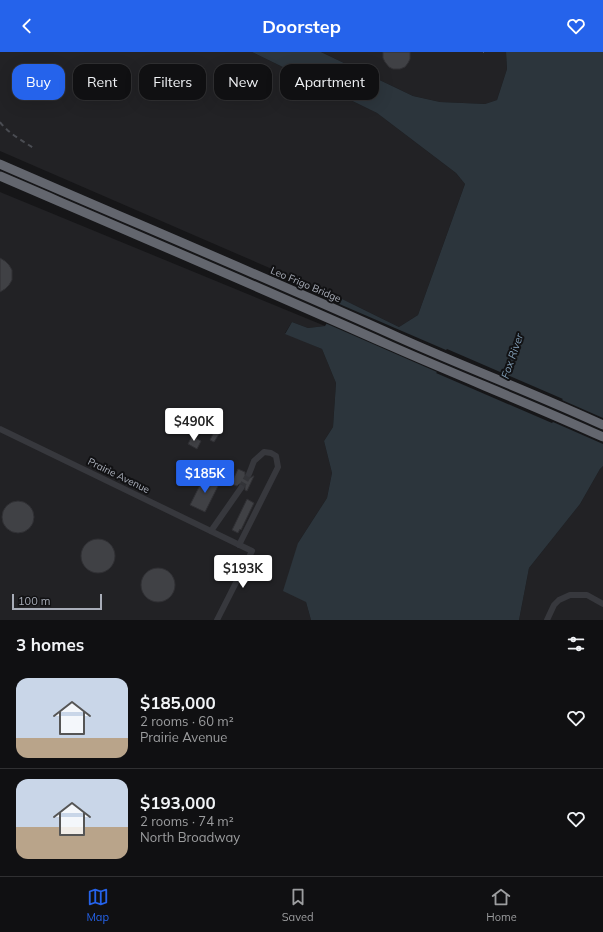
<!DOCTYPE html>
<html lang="en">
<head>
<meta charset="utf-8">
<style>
  :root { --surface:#101012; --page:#1e1e20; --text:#f1f3f6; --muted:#9c9d9f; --line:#303032; --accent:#2563eb }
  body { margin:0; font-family:Mulish,sans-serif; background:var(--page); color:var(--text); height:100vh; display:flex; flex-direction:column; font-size:15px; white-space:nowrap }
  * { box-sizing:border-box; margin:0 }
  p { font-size:13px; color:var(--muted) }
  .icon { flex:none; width:22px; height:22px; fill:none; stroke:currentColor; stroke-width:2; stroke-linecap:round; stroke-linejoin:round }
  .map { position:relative; height:568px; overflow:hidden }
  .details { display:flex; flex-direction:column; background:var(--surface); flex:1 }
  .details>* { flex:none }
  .top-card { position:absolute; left:12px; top:12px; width:400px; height:36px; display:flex; gap:8px }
  .scale { position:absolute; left:12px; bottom:10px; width:90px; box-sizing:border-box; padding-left:4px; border:2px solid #a8adb8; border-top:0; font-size:11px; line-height:14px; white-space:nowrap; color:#a8adb8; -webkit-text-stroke:3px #111113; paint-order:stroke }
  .price { position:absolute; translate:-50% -34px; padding:0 9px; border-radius:4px; background:#fff; color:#222; font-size:13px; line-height:26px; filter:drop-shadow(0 1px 2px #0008) }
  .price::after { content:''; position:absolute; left:50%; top:24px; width:12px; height:9px; margin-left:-6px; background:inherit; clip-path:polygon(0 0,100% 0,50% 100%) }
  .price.on { background:var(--accent); color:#fff }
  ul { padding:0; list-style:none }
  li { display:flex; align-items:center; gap:12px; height:100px; padding:0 16px }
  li+li { border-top:1px solid var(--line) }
  li span { display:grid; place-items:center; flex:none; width:112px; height:80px; border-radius:12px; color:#555 }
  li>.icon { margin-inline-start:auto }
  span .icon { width:48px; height:48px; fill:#fffc; stroke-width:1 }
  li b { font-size:17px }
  h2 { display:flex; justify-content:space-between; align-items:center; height:48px; padding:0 16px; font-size:17px }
  .pill { padding:0 14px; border-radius:12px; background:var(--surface); box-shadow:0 4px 16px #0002,0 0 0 1px var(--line); font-size:14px; line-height:36px }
  .pill.on { background:var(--accent); color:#fff }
  header { display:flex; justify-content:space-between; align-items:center; height:52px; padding:0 16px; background:var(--accent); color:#fff; font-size:18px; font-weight:700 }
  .tabs { display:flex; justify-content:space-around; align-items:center; height:56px; border-top:1px solid var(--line); background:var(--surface); font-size:11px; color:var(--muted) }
  .tabs a { display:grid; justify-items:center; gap:2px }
  .tabs .on { color:var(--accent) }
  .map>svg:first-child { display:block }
  .built { fill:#222225 }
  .water { fill:#2c353c }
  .pier { fill:#161618 }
  .building { fill:#404145; stroke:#303034 }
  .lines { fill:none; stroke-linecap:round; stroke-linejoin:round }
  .minor-tunnel { stroke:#333438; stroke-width:6; stroke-dasharray:6 3; stroke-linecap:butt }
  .minor { stroke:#37383d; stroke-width:6 }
  .highway { stroke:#63666e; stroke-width:9 }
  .rail { stroke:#4a4c52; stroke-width:2; stroke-dasharray:5 4; stroke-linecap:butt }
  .labels { text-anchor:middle; stroke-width:4; stroke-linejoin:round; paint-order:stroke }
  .street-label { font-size:10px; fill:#a8adb8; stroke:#111113 }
  .water-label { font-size:11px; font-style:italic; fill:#7f9bb3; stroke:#111113 }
</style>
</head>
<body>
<header><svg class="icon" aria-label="back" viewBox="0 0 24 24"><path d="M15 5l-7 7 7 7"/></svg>Doorstep<svg class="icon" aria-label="heart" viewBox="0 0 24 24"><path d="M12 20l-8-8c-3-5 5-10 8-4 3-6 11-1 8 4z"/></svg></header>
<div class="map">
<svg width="603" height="568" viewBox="0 0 603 568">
  <rect width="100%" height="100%" fill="#161618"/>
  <g class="built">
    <polygon points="0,0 252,0 377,61 456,121 465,132 418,263 399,275 348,250 0,99"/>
    <polygon points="321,0 506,0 507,17 497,48 485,52 440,50 413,44"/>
    <polygon points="0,140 325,274 308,276 292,270 285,281 322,297 336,331 333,375 324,389 332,421 327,446 298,491 306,550 311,568 0,568"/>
    <polygon points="603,414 603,568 519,568 529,516 580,452 600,417"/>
  </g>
  <polygon class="water" points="252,0 321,0 413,44 440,50 485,52 497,48 507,17 506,0 603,0 603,414 600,417 580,452 529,516 519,568 311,568 306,550 283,539 298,491 327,446 332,421 324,389 333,375 336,331 322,297 285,282 292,270 308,276 325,274 342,247 399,275 418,263 465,132 456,121 377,61"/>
  <polygon class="pier" points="337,251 446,298 447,297 563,347 562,348 603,366 603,392 553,370 552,371 436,321 437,320 325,271"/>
  <g class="building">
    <polygon points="383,0 410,0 410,7 408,11 405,15 400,17 393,17 389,15 385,10 383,6"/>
    <polygon points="0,206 5,209 9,213 12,218 12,228 9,233 5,237 0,240"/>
    <polygon points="209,373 214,375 221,379 214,390 210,388 213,382 206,378"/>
    <polygon points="192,384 201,389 197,397 188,392"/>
    <polygon points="238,417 245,420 245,423 247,426 250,426 253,424 254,424 247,439 245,438 245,434 243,432 239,432 237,434 231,432"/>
    <polygon points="205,423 220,430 205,460 190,453"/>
    <polygon points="247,447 254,451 241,478 240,477 238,481 232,478"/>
    <circle cx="18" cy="465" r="16"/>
    <circle cx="98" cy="504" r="17"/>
    <circle cx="158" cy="533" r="17"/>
  </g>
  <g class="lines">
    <polyline class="minor-tunnel" points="241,436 249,422"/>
    <g class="minor">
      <polyline points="0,377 252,499 217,568"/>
      <polyline points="211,479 241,436"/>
      <polyline points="239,493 278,415 276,404 271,401 264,400 254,409 249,422"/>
      <polyline points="547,568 554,553 559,548 570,543 587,543 603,552"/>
    </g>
    <g class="highway">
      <path d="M0,112C133,170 267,226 400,286C467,316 536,342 603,373"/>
      <path d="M0,124C130,180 261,236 391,294C461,325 533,353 603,385"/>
    </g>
    <g class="rail">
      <polyline points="483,0 484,0"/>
      <path d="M0,70C9,82 23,89 35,97"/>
    </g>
  </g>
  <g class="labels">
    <g class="street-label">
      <text transform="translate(306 232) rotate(23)" y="4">Leo Frigo Bridge</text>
      <text transform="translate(119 423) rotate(26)" y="4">Prairie Avenue</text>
    </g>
    <g class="water-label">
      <text transform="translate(512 304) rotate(-71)" y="4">Fox River</text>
    </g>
  </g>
</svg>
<div class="scale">100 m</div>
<b class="price" style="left:194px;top:390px">$490K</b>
<b class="price on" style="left:205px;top:442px">$185K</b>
<b class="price" style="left:243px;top:537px">$193K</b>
<div class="top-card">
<a class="pill on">Buy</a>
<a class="pill">Rent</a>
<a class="pill">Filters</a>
<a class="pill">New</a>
<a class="pill">Apartment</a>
</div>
</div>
<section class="details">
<h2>3 homes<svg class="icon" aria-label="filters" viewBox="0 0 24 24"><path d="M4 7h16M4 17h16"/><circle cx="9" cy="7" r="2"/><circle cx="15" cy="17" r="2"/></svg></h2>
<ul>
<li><span style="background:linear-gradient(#c9d6e8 75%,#b9a48a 0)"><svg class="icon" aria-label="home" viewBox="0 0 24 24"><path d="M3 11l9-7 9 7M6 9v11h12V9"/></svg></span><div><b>$185,000</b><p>2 rooms · 60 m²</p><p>Prairie Avenue</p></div><svg class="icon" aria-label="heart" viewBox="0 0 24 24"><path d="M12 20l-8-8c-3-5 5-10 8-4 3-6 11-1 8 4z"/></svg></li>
<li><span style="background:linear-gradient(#c9d6e8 60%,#b9a48a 0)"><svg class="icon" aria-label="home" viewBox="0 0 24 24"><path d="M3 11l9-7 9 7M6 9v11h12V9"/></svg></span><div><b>$193,000</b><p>2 rooms · 74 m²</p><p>North Broadway</p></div><svg class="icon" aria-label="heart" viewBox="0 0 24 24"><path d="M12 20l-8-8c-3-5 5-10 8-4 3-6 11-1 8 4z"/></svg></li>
</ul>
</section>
<nav class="tabs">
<a class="on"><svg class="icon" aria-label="map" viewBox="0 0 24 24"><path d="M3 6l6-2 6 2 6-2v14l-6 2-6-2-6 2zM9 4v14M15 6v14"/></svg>Map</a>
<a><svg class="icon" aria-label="saved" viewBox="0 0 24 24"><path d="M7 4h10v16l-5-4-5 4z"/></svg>Saved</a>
<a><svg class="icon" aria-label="home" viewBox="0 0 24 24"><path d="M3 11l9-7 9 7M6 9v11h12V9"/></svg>Home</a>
</nav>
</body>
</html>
